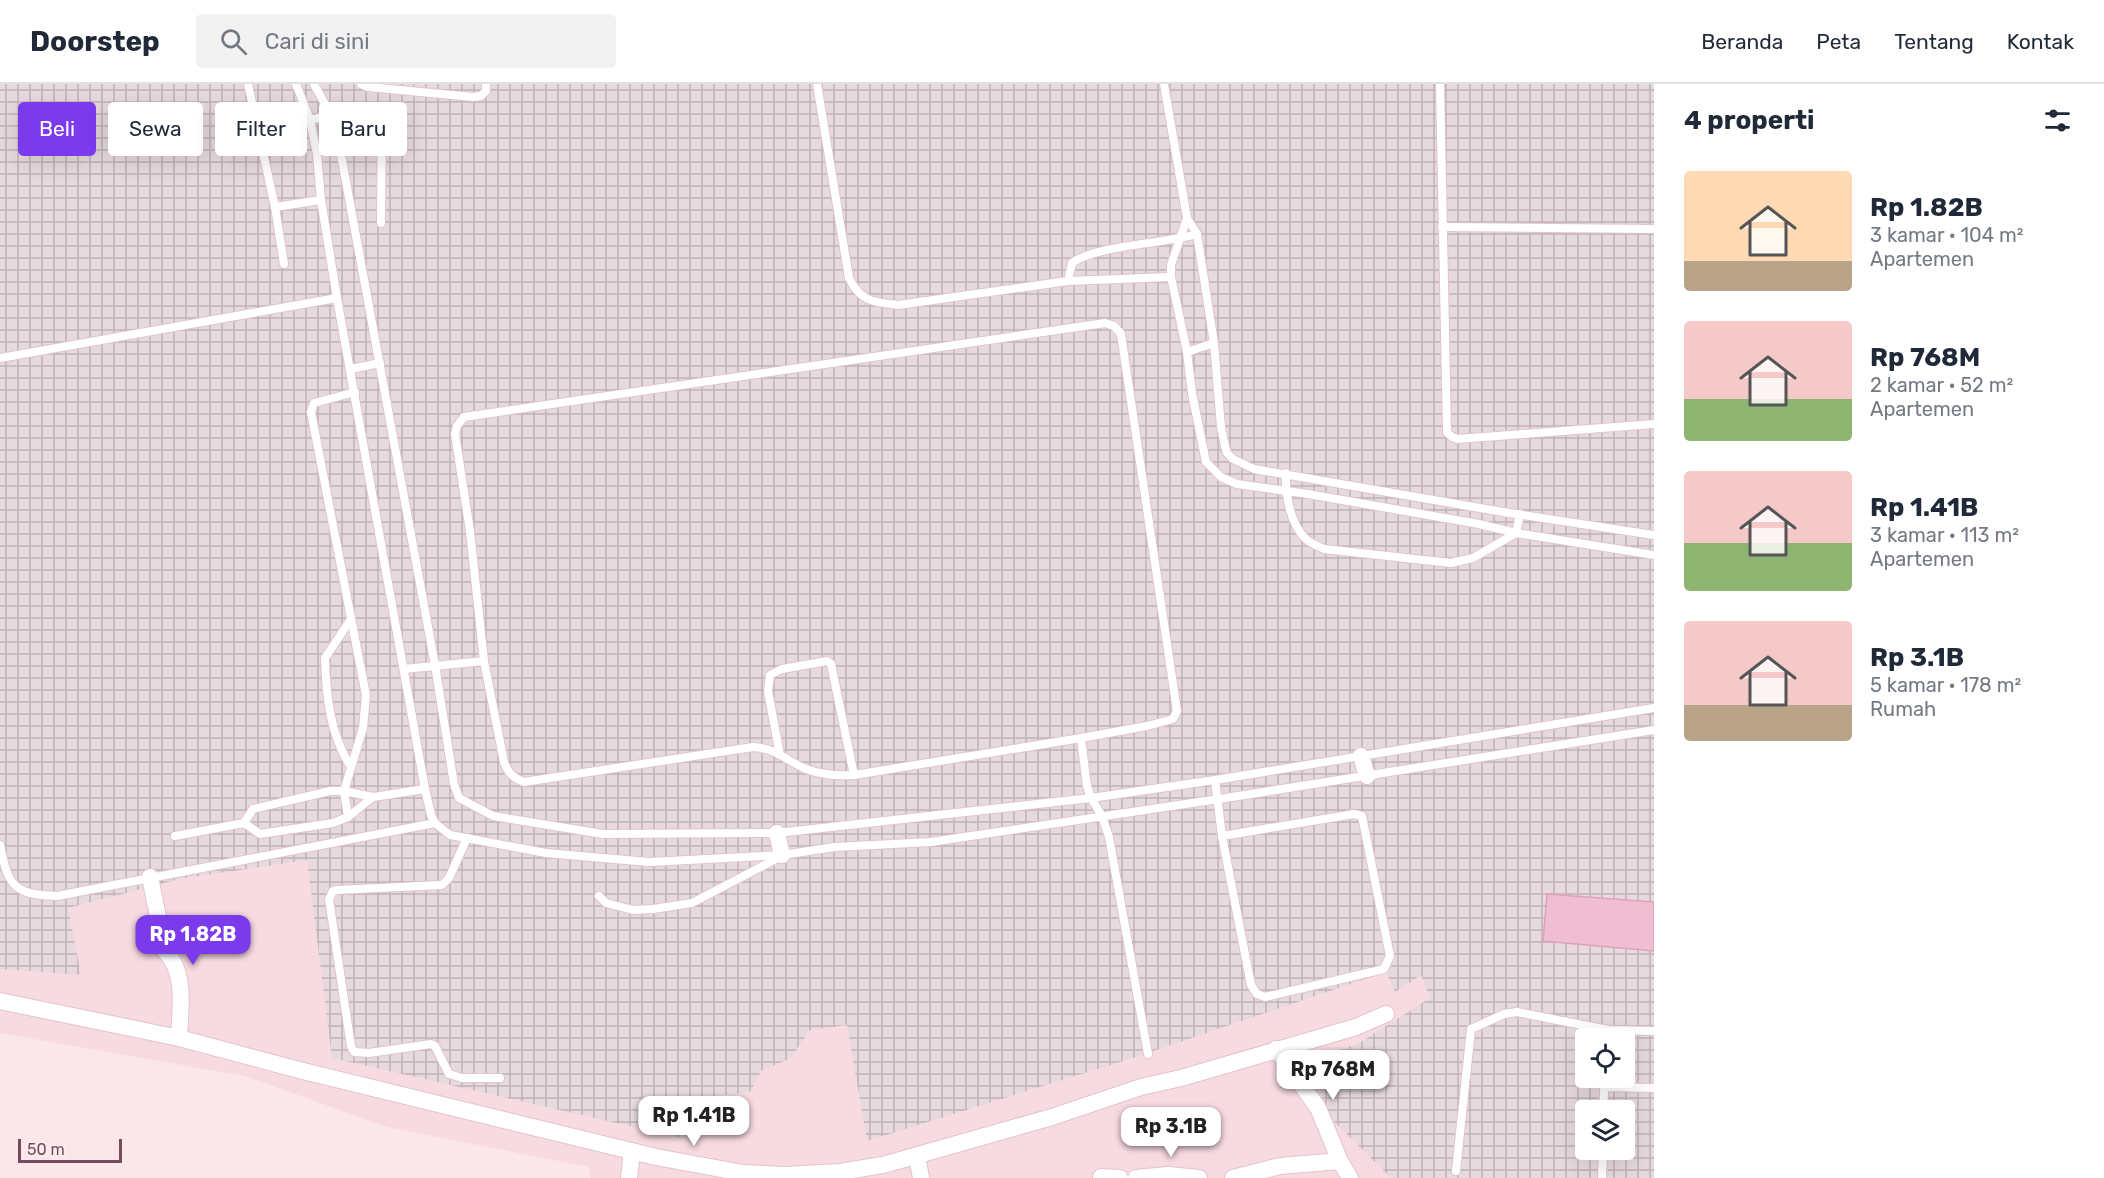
<!DOCTYPE html>
<html lang="id">
<head>
<meta charset="utf-8">
<style>
  :root { --surface:#fff; --page:#f2f2f3; --text:#1f2937; --muted:#747a83; --line:#e0e1e3; --accent:#7c3aed }
  body { margin:0; font-family:Rubik,sans-serif; background:var(--page); color:var(--text); height:100vh; display:flex; flex-direction:column; font-size:22px; white-space:nowrap }
  * { box-sizing:border-box; margin:0 }
  p { font-size:20px; color:var(--muted) }
  .icon { flex:none; width:33px; height:33px; fill:none; stroke:currentColor; stroke-width:2; stroke-linecap:round; stroke-linejoin:round }
  .map { position:relative; flex:1; overflow:hidden }
  .drawer { display:flex; flex-direction:column; background:var(--surface); width:450px }
  .drawer>* { flex:none }
  .banner { position:absolute; left:18px; top:18px; width:570px; height:54px; display:flex; gap:12px }
  .buttons { position:absolute; left:1575px; top:944px; display:grid; gap:12px }
  .buttons a { display:grid; place-items:center; width:60px; height:60px; border-radius:6px; background:var(--surface); box-shadow:0 6px 24px #0002; font-size:30px }
  .scale { position:absolute; left:18px; bottom:15px; width:104px; box-sizing:border-box; padding-left:6px; border:3px solid #734c5d; border-top:0; font-size:16px; line-height:21px; white-space:nowrap; color:#734c5d; -webkit-text-stroke:4px #feecef; paint-order:stroke }
  .price { position:absolute; translate:-50% -51px; padding:0 14px; border-radius:12px; background:#fff; color:#222; font-size:20px; line-height:39px; filter:drop-shadow(0 2px 3px #0008) }
  .price::after { content:''; position:absolute; left:50%; top:36px; width:18px; height:14px; margin-left:-9px; background:inherit; clip-path:polygon(0 0,100% 0,50% 100%) }
  .price.selected { background:var(--accent); color:#fff }
  ul { padding:0; list-style:none }
  li { display:flex; align-items:center; gap:18px; height:150px; padding:0 30px }
  li span { display:grid; place-items:center; flex:none; width:168px; height:120px; border-radius:6px; color:#555 }
  li>.icon { margin-inline-start:auto }
  span .icon { width:72px; height:72px; fill:#fffc; stroke-width:1 }
  li b { font-size:26px }
  h2 { display:flex; justify-content:space-between; align-items:center; height:72px; padding:0 30px; font-size:26px }
  .chip { padding:0 21px; border-radius:6px; background:var(--surface); box-shadow:0 6px 24px #0002; font-size:21px; line-height:54px }
  .chip.selected { background:var(--accent); color:#fff }
  header { display:flex; align-items:center; gap:36px; box-sizing:border-box; height:84px; padding:0 30px; background:var(--surface); border-bottom:2px solid var(--line) }
  header strong { font-size:28px }
  nav { display:flex; gap:33px; margin-inline-start:auto; font-size:21px }
  .search { width:420px; height:54px; background:var(--page); display:flex; align-items:center; gap:15px; box-sizing:border-box; padding:0 21px; border-radius:6px; color:var(--muted); font-size:22px }
  main { display:flex; flex:1; min-height:0 }
  .map>svg:first-child { display:block }
  .residential { fill:#f8dae1 }
  .industrial { fill:url(#industrial-grid); fill-rule:evenodd }
  .building { fill:#f0bed2; stroke:#e1a0bb; stroke-width:1.5 }
  .lines { fill:none; stroke-linecap:round; stroke-linejoin:round }
  .lane-casing { stroke:#e2c4cd; stroke-width:10 }
  .street-casing { stroke:#e2c4cd; stroke-width:18 }
  .lane { stroke:#fff; stroke-width:8 }
  .street { stroke:#fff; stroke-width:16 }
</style>
</head>
<body>
<header>
<strong>Doorstep</strong>
<div class="search"><svg class="icon" aria-label="search" viewBox="0 0 24 24"><circle cx="10" cy="10" r="6"/><path d="M15 15l6 6"/></svg>Cari di sini</div>
<nav><a>Beranda</a><a>Peta</a><a>Tentang</a><a>Kontak</a></nav>
</header>
<main>
<div class="map">
<svg width="1654" height="1094" viewBox="0 0 1654 1094">
  <defs>
    <pattern id="industrial-grid" width="8" height="8" patternUnits="userSpaceOnUse" patternTransform="scale(1.5)"><rect width="8" height="8" fill="#e7dade"/><path d="M0 4h8M4 0v8" fill="none" stroke="#c0b3b7"/></pattern>
  </defs>
  <rect width="100%" height="100%" fill="#fbe6ea"/>
  <polygon class="residential" points="308,776 332,974 696,1056 709,1012 750,1008 761,987 791,974 810,946 847,940 867,1057 1133,974 1386,888 1421,891 1431,914 1356,961 1288,981 1309,1013 1391,1094 590,1094 589,1083 387,1043 245,992 0,949 0,885 80,891 68,824 180,795"/>
  <path class="industrial" d="M0,0H1654V1094H1391L1309,1013L1288,980L1356,961L1430,914L1421,891L1395,908L1386,888L1133,974L867,1057L847,941L810,946L791,974L761,987L750,1008L709,1013L696,1057L332,974L307,776L180,795L68,824L81,891L0,885ZM1586,954H1624V993H1586ZM1586,1026H1624V1065H1586Z"/>
  <g class="building">
    <polygon points="363,47 367,67 351,70 348,50"/>
    <polygon points="1547,810 1654,818 1654,867 1543,857"/>
  </g>
  <g class="lines">
    <defs>
      <g id="lane">
        <polyline points="248,0 275,123 321,116"/>
        <polyline points="296,0 310,36 317,70 321,116 337,214 425,705 431,731 435,739 450,751 546,769 649,778 782,771 835,763 931,758 1219,715 1654,646"/>
        <polyline points="314,0 331,31 340,65 435,581 454,700 459,714 493,732 603,750 777,749 1091,714 1215,696 1654,624"/>
        <polyline points="361,0 368,3 473,13 481,12 486,7 486,0"/>
        <path d="M817,0L849,194C861,218 873,218 898,221L1068,197L1171,193"/>
        <polyline points="1164,0 1187,134 1197,150 1214,259 1221,343 1225,362 1227,369 1233,375 1254,385 1509,429 1654,451"/>
        <polyline points="1440,0 1447,348 1452,353 1458,355 1654,340"/>
        <polyline points="310,36 331,31 379,29 382,35 381,139"/>
        <polyline points="275,123 284,180"/>
        <polyline points="1187,134 1171,181 1171,193 1187,268 1192,309 1206,378 1221,393 1237,400 1308,410 1479,440 1516,449 1654,471"/>
        <polyline points="1442,143 1654,145"/>
        <path d="M1068,197L1072,179C1096,161 1164,160 1197,150"/>
        <path d="M1105,239L1114,242L1121,250L1177,627L1173,635L1147,642L1081,654L854,691C838,692 822,691 806,685C787,677 776,664 753,663L524,698C513,694 508,689 504,678L484,577L470,447L455,350L457,342L464,333Z"/>
        <polyline points="1187,268 1214,259"/>
        <polyline points="0,274 337,214"/>
        <polyline points="351,285 380,279"/>
        <path d="M1286,389C1285,410 1290,441 1307,456C1312,460 1318,462 1324,465L1451,479L1473,474L1516,449L1520,430"/>
        <path d="M351,535L325,574C326,611 330,651 351,683"/>
        <polyline points="404,585 484,577"/>
        <polyline points="1081,654 1087,702 1091,714 1102,732 1109,753 1148,970"/>
        <polyline points="780,671 768,607 770,591 782,585 827,577 831,580 854,691"/>
        <polyline points="1215,696 1222,752 1251,901 1257,910 1265,913 1384,885 1390,872 1362,732 1354,730 1222,752"/>
        <polyline points="348,733 344,707 363,644 366,611 311,328 314,319 355,308"/>
        <polyline points="244,739 253,725 330,707 344,707 373,713 425,705"/>
        <polyline points="175,752 244,739 260,750 333,739 348,733 373,713"/>
        <polyline points="467,754 449,794 442,801 337,806 333,807 329,815 351,962 354,968 369,969 431,960 435,962 449,990 462,994 500,994"/>
        <path d="M0,761C8,801 13,811 57,812L435,739"/>
        <polyline points="599,812 606,819 633,826 653,825 692,819 778,774"/>
        <polyline points="1604,1003 1654,1004"/>
        <polyline points="1603,1026 1605,993"/>
        <polyline points="1456,1087 1471,945 1504,930 1517,928 1608,946 1654,947"/>
        <polyline points="1602,1094 1603,1065"/>
      </g>
      <g id="street">
        <polyline points="1361,672 1367,692"/>
        <polyline points="777,749 782,771"/>
        <path d="M150,793L165,867C187,889 180,926 179,954"/>
        <polyline points="0,917 179,954 299,986 656,1073 743,1089 785,1091 840,1088 883,1081 1052,1033 1141,1003 1181,994 1356,943 1386,930"/>
        <polyline points="1276,965 1318,1024 1340,1077 1350,1094"/>
        <polyline points="917,1072 921,1094"/>
        <polyline points="1101,1093 1120,1094"/>
        <polyline points="629,1094 632,1067"/>
        <polyline points="1136,1094 1168,1091 1199,1094"/>
        <polyline points="1233,1094 1280,1082 1340,1077"/>
      </g>
    </defs>
    <use href="#lane" class="lane-casing"/>
    <use href="#street" class="street-casing"/>
    <use href="#lane" class="lane"/>
    <use href="#street" class="street"/>
  </g>
</svg>
<div class="buttons">
<a><svg class="icon" aria-label="locate" viewBox="0 0 24 24"><circle cx="12" cy="12" r="6"/><path d="M12 2v4M12 18v4M2 12h4M18 12h4"/></svg></a>
<a><svg class="icon" aria-label="layers" viewBox="0 0 24 24"><path d="M12 4l9 5-9 5-9-5zM3 14l9 5 9-5"/></svg></a>
</div>
<div class="scale">50 m</div>
<b class="price selected" style="left:193px;top:882px">Rp 1.82B</b>
<b class="price" style="left:1333px;top:1017px">Rp 768M</b>
<b class="price" style="left:694px;top:1063px">Rp 1.41B</b>
<b class="price" style="left:1171px;top:1074px">Rp 3.1B</b>
<div class="banner">
<a class="chip selected">Beli</a>
<a class="chip">Sewa</a>
<a class="chip">Filter</a>
<a class="chip">Baru</a>
</div>
</div>
<section class="drawer">
<h2>4 properti<svg class="icon" aria-label="filters" viewBox="0 0 24 24"><path d="M4 7h16M4 17h16"/><circle cx="9" cy="7" r="2"/><circle cx="15" cy="17" r="2"/></svg></h2>
<ul>
<li><span style="background:linear-gradient(#ffd9b3 75%,#b9a48a 0)"><svg class="icon" aria-label="home" viewBox="0 0 24 24"><path d="M3 11l9-7 9 7M6 9v11h12V9"/></svg></span><div><b>Rp 1.82B</b><p>3 kamar · 104 m²</p><p>Apartemen</p></div></li>
<li><span style="background:linear-gradient(#f6c9c9 65%,#8fb573 0)"><svg class="icon" aria-label="home" viewBox="0 0 24 24"><path d="M3 11l9-7 9 7M6 9v11h12V9"/></svg></span><div><b>Rp 768M</b><p>2 kamar · 52 m²</p><p>Apartemen</p></div></li>
<li><span style="background:linear-gradient(#f6c9c9 60%,#8fb573 0)"><svg class="icon" aria-label="home" viewBox="0 0 24 24"><path d="M3 11l9-7 9 7M6 9v11h12V9"/></svg></span><div><b>Rp 1.41B</b><p>3 kamar · 113 m²</p><p>Apartemen</p></div></li>
<li><span style="background:linear-gradient(#f6c9c9 70%,#b9a48a 0)"><svg class="icon" aria-label="home" viewBox="0 0 24 24"><path d="M3 11l9-7 9 7M6 9v11h12V9"/></svg></span><div><b>Rp 3.1B</b><p>5 kamar · 178 m²</p><p>Rumah</p></div></li>
</ul>
</section>
</main>
</body>
</html>
